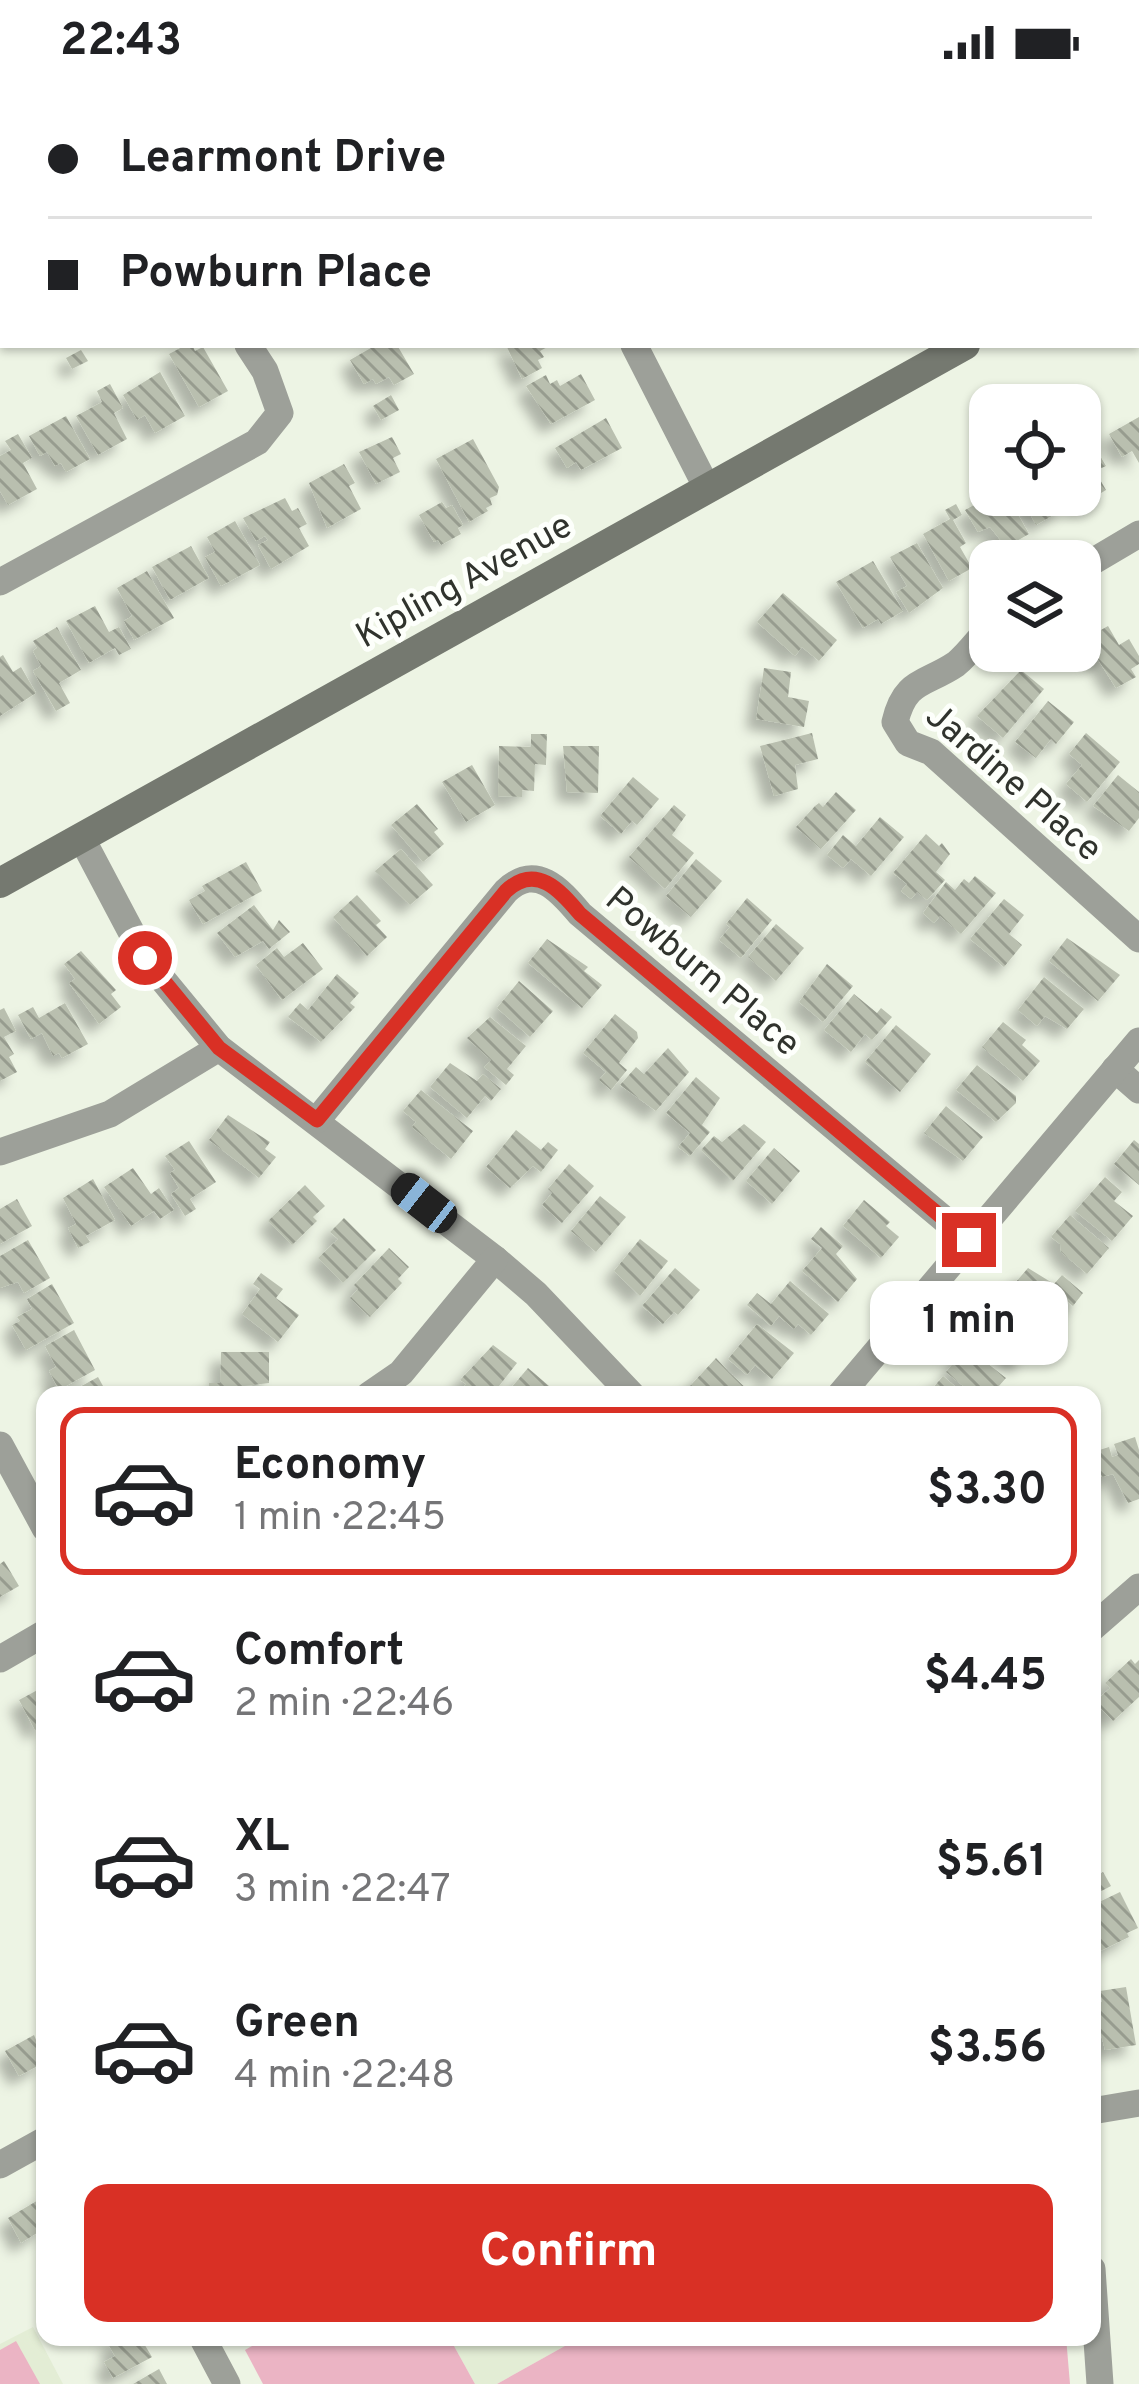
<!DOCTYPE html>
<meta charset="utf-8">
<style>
:root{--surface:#fff;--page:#f6f6f6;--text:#202124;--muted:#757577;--line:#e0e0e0;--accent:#d93025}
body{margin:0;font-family:Overpass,sans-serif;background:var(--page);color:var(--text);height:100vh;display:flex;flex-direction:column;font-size:45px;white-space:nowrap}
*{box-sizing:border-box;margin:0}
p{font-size:39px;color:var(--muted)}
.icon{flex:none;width:66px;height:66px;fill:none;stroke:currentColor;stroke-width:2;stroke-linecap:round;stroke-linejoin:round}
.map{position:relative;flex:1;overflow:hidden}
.side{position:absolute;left:36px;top:1302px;width:1065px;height:960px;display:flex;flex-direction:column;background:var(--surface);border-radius:24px;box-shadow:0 3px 9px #0004}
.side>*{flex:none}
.hud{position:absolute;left:0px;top:0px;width:1140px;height:264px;box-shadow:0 3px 9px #0004;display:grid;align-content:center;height:264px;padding:0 48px;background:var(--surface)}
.controls{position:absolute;left:969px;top:300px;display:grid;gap:24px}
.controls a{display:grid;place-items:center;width:132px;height:132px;border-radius:24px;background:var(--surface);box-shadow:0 3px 9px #0004;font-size:60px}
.end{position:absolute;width:54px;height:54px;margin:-27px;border:15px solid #d93025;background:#fff;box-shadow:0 0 0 6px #fff}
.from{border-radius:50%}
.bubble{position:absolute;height:84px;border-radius:24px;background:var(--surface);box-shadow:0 3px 9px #0004;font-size:39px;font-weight:700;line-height:84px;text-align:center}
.car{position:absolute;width:36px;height:72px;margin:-36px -18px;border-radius:15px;box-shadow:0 0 9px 3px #0007;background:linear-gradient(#222 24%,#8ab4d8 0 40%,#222 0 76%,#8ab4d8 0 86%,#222 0)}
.hud b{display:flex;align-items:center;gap:42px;height:114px;font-size:45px}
.hud b+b{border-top:3px solid var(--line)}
.hud i{width:30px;height:30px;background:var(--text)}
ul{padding:21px 0 0;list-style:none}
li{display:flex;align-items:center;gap:36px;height:168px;margin:0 24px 18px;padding:0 24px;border:6px solid transparent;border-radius:24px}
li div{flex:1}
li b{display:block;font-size:45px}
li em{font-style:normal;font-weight:700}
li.current{border-color:var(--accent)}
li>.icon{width:108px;height:108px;stroke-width:1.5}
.action{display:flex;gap:24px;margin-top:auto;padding:24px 48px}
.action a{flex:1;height:138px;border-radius:24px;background:var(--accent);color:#fff;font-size:48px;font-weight:700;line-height:138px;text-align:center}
.status{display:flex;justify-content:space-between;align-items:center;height:84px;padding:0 60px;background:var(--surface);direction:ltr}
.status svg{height:33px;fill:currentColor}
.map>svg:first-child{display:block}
.built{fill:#e3edd5}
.green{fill:#ebb4c4}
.building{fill:url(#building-back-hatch);filter:url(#shadow)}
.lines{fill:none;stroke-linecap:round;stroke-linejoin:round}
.street{stroke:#9da099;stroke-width:27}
.secondary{stroke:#757970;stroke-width:30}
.route{stroke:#d93025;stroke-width:15}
.labels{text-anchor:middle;stroke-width:10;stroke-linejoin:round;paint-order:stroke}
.street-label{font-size:36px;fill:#30332d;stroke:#fdfffb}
</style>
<div class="status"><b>22:43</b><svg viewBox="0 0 49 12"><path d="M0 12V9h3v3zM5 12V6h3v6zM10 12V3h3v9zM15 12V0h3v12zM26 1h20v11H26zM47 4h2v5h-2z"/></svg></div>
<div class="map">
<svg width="1139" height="2300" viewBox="0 0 1139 2300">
<defs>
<pattern id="building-back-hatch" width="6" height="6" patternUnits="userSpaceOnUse" patternTransform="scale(3)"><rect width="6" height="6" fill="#b9bfaf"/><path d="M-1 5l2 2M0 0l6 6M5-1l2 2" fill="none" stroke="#979c8f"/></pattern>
<filter id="shadow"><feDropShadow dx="-10" dy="10" stdDeviation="6" flood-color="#0004"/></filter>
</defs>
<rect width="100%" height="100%" fill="#edf4e4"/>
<!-- built -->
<g class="built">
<path d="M33 2243 63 2300H0V2260Z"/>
<path d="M449 2253H581L497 2300H475Z"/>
</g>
<!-- green -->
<g class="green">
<path d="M268 2253H449L475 2300H263L245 2266Z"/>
<path d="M581 2253H1066L1070 2300H497Z"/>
<path d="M16 2257 40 2300H0V2266Z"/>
</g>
<!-- building -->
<g class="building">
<path d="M186 261H192L195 267 203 263 228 307 199 323 169 270Z"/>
<path d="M376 261H397L414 290 394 301 389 293 376 300 373 295 364 300 350 276Z"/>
<path d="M506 261H551L540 267 544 273 538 276 542 284 522 295Z"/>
<path d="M81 266 88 277 72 285 66 274Z"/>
<path d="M160 288 185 332 155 349 145 331 137 336 123 311Z"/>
<path d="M581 290 595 316 551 340 526 302 546 291 550 300 557 296 560 302Z"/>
<path d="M110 300 123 324 114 329 127 355 98 371 76 332 102 318 97 307Z"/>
<path d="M391 311 399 326 381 336 373 322Z"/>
<path d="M66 332 90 375 66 388 61 379 55 382 47 368 40 372 29 352Z"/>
<path d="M1139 333V379L1132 367 1122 373 1109 350Z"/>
<path d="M606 334 622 364 581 386 576 378 567 384 555 364Z"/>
<path d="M18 350 32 374 23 379 37 405 8 421 0 407V372L11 366 5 357Z"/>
<path d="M392 353 401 370 393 374 400 388 376 400 359 368Z"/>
<path d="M473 355 499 403 497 411 490 414 492 421 486 424 488 427 469 438 436 375Z"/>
<path d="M1092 358 1106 382 1095 387 1106 406 1083 420 1078 411 1080 365Z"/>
<path d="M344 380 355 399 349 402 361 425 327 444 309 399Z"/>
<path d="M992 411H1007L1029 450 1006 463 990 443 978 448 965 426Z"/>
<path d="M1020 411H1056L1064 425 1036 441Z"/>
<path d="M285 414 292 427 298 424 307 440 299 444 309 462 271 485 258 461 268 456 265 452 256 457 243 434Z"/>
<path d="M442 418 446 424 452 421 463 441 458 444 461 450 441 461 438 456 434 458 419 431Z"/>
<path d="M956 420 962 431 953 436 966 459 960 463 972 484 949 497 923 450 950 435 945 426Z"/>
<path d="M235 437 260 481 221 502 205 473 215 468 207 453Z"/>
<path d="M917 459 943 504 909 529 896 508 907 502 890 473Z"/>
<path d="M191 462 209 494 170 516 152 483Z"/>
<path d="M873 477 903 527 881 540 878 535 863 544 836 498Z"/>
<path d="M147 487 174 534 134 556 124 537 132 532 117 504Z"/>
<path d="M783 509 837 556 819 577 802 563 795 572 757 538Z"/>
<path d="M95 522 109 548 119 543 131 565 119 571 115 564 89 579 66 537Z"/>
<path d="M1108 542 1119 561 1129 555 1139 572V580L1131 585 1136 593 1116 604 1085 555Z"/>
<path d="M57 543 81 586 59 599 70 619 56 627 33 587 41 582 33 567 37 564 33 557Z"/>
<path d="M3 571 13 588 21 583 36 609 0 632V573Z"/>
<path d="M764 584 791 588 788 613 809 617 804 643 756 635Z"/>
<path d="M1021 586 1044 605 1003 654 977 632Z"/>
<path d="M1048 617 1074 638 1056 660 1051 655 1036 674 1015 658Z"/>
<path d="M812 649 818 675 795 681 798 705 774 712 760 662Z"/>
<path d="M1086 649 1120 678 1087 718 1066 700 1082 681 1069 670Z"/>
<path d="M531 650H547L546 681 535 680 534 707 522 706V713L498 712 499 662 531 663Z"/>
<path d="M563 662H599L598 709 567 708Z"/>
<path d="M472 681 495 721 466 738 442 698Z"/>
<path d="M1118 691 1139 708V734L1129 747 1093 722Z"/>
<path d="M633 693 659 715 637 741 632 737 621 750 600 732Z"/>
<path d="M836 708 856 726 821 765 796 743 815 722 819 719 823 723Z"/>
<path d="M417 720 438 745 434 748 444 760 423 778 391 741Z"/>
<path d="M674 721 686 731 672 751 694 769 665 805 629 773Z"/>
<path d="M880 733 904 753 871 792 851 775 843 784 827 771 843 751 856 762Z"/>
<path d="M926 750 939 762 942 759 950 770 936 788 945 796 927 816 917 808 911 815 901 807 907 800 893 789Z"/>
<path d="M401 765 433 801 410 821 375 787Z"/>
<path d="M696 775 722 797 691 833 666 812Z"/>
<path d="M246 778 262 807 203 840 189 816 205 807 202 802Z"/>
<path d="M975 792 996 809 961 850 940 832 934 839 923 829 946 798 955 806 964 795 969 799Z"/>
<path d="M357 811 381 837 376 841 387 853 367 872 333 833Z"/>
<path d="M747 814 772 836 741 874 719 856 730 843 726 840Z"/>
<path d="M1004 815 1024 831 1009 850 1022 861 1004 883 970 855Z"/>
<path d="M254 821 273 846 279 836 290 848 269 865 263 857 235 873 217 849Z"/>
<path d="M776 840 804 864 776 897 748 873Z"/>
<path d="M1067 854 1120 891 1098 917 1049 877Z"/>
<path d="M547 855 588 883 584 887 602 901 582 924 528 879Z"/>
<path d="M303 859 323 885 282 916 256 881 277 864 284 873Z"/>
<path d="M81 867 116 906 111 910 121 923 99 940 69 899 75 895 64 880Z"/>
<path d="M827 880 853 902 823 938 799 918Z"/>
<path d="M337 890 359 909 350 919 355 923 321 958 288 933 300 919 308 926Z"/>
<path d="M1044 893 1084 925 1067 945 1045 932 1037 942 1018 926Z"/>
<path d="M519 897 553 927 530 953 497 924Z"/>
<path d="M854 910 877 929 881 924 892 933 872 956 865 950 851 968 824 946Z"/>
<path d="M65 919 88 960 62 974 59 969 53 972 42 949 31 955 18 931 33 923 39 934Z"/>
<path d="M4 924 16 947 4 953 14 970 9 973 17 988 0 997V926Z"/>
<path d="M615 930 637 948 638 954 619 979 627 986 611 1006 599 996 606 988 583 969Z"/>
<path d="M490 933 526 962 507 985 514 991 506 1001 484 983 491 976 467 954Z"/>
<path d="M1003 938 1026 956 1022 961 1040 977 1023 997 982 963Z"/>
<path d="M896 941 931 970 900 1008 865 978Z"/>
<path d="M668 964 689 988 656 1027 620 1001 636 983 644 990Z"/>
<path d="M450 979 477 997 483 990 501 1005 491 1017 485 1012 467 1034 430 1003Z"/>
<path d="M977 981 1016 1012V1019L996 1038 956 1006Z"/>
<path d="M696 993 720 1014 702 1041 710 1048 690 1072 678 1063 690 1049 666 1029Z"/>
<path d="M421 1006 473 1047 451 1075 412 1043 416 1038 403 1027Z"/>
<path d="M946 1022 983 1053 963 1077 924 1049Z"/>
<path d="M228 1031 270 1058 265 1065 276 1073 259 1094 209 1056Z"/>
<path d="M744 1040 766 1058 733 1097 701 1066 714 1052 722 1058Z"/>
<path d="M516 1046 541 1066 548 1058 558 1066 541 1088 533 1082 510 1104 486 1083Z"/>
<path d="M1134 1056 1139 1060V1101L1114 1080Z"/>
<path d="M189 1057 216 1098 190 1115 196 1125 185 1132 171 1110 179 1104 170 1089 175 1086 165 1072Z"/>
<path d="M774 1064 800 1087 772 1120 746 1097Z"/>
<path d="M569 1080 594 1102 562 1139 542 1121 552 1109 548 1105Z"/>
<path d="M133 1084 151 1110 159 1104 174 1126 160 1135 154 1127 131 1142 104 1103Z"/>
<path d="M1105 1093 1122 1108 1114 1117 1133 1132 1112 1157 1075 1127Z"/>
<path d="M93 1095 115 1136 86 1152 90 1158 78 1164 68 1144 76 1140 63 1114Z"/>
<path d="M305 1101 325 1122 313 1133 317 1137 292 1161 268 1137Z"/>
<path d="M600 1112 626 1133 596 1168 571 1147Z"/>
<path d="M17 1115 32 1142 0 1160V1125Z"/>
<path d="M864 1116 890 1138 886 1142 899 1153 881 1174 843 1142Z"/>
<path d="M1070 1131 1109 1164 1087 1190 1061 1168 1060 1160 1051 1153Z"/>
<path d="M344 1134 376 1166 343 1199 318 1174 338 1155 330 1148Z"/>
<path d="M821 1143 843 1162 836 1170 857 1195 838 1218 802 1187 822 1164 811 1155Z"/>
<path d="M640 1155 668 1177 640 1212 614 1187Z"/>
<path d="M28 1156 50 1194 24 1209 18 1198 0 1204V1172Z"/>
<path d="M389 1164 409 1183 398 1195 402 1199 370 1233 350 1214 358 1205 354 1201Z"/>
<path d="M675 1184 700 1206 678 1231 674 1228 663 1240 642 1222Z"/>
<path d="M1028 1184 1054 1200 1062 1191 1083 1209 1073 1222 1063 1214 1044 1237 1008 1207Z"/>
<path d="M261 1189 283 1205 276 1214 299 1231 278 1258 242 1230 260 1205 253 1200Z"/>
<path d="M790 1197 829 1230 811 1251 798 1240 794 1245 779 1232 771 1242 747 1221 757 1209 771 1220Z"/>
<path d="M52 1200 74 1239 26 1266 12 1241 20 1237 17 1233 32 1225 27 1215Z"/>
<path d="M1004 1211 1040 1241 1023 1262 1029 1268 1019 1281 999 1265 1006 1256 983 1236Z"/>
<path d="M757 1240 794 1269 772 1295 755 1281 747 1291 728 1275Z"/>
<path d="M74 1246 95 1286 59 1306 49 1287 56 1283 45 1262Z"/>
<path d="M975 1253 995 1269 987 1279 1006 1294 991 1311H974L946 1288Z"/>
<path d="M493 1261 517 1279 492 1311H458L466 1300 460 1296Z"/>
<path d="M221 1268H269V1299L236 1303 235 1311H209V1299H220Z"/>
<path d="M716 1274 729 1288 753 1311H701L690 1302Z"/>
<path d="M528 1284 549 1302 541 1311H505Z"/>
<path d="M943 1292 965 1311H927Z"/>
<path d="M98 1293 108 1311H65Z"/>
<path d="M1135 1353 1139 1366V1415L1128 1419 1113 1390 1102 1393 1093 1368 1109 1363 1112 1373 1118 1371 1114 1360Z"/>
<path d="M4 1477 19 1502 0 1513V1480Z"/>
<path d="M1131 1575 1135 1580 1139 1576V1613L1113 1637 1095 1618 1110 1604 1105 1599Z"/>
<path d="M45 1602V1641L35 1646 19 1616Z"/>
<path d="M1103 1788 1111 1802 1092 1812V1794Z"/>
<path d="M1120 1808 1138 1844 1127 1849 1129 1853 1092 1871V1833L1101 1829 1097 1819Z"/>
<path d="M1126 1903 1136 1961 1105 1966 1093 1919 1102 1918 1100 1907Z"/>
<path d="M34 1951 45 1978 19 1992 5 1967Z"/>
<path d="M45 2107V2144L21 2159 8 2134 40 2115 37 2111Z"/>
<path d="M120 2253H140L152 2273 113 2294 104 2278 115 2272 108 2260Z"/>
<path d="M159 2285 167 2300H133Z"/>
</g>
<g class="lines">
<!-- street -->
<g class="street">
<path d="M477 0 479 3"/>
<path d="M889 3 894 0"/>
<path d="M0 146 3 144"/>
<path d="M634 261 707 404"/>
<path d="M1080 485 1139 450"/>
<path d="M0 498 257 358 280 329 265 287 248 261"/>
<path d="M990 543C979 555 968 570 956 580 925 601 905 595 895 638L908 659 931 668 1139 855"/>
<path d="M81 753 145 874 219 964 495 1175 536 1210 632 1311"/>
<path d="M1115 985 1139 1006"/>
<path d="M317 1036 506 807C536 779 559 805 580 830L969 1156"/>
<path d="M0 1068 110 1030 219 964"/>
<path d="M369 1311 401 1289 495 1175"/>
<path d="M840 1311 1139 957"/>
<path d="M0 1361 45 1444"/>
<path d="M1092 1544 1139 1503"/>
<path d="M0 1575 45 1549"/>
<path d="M1092 2027 1139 2019"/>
<path d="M0 2081 45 2056"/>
<path d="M1092 2185 1100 2300"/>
<path d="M202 2253 227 2300"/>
</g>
<!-- secondary -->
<g class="secondary">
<path d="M1137 165 1139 164"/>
<path d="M0 799 965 261"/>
</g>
</g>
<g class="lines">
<!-- route -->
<path class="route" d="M145 874 219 964 317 1036 506 807C536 779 560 806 580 830L969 1156"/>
</g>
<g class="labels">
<!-- street labels -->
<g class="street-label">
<text transform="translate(463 495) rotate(-29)" y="13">Kipling Avenue</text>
<text transform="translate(1015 697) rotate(41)" y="13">Jardine Place</text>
<text transform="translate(704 886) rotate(40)" y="13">Powburn Place</text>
</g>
</g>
</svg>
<div class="controls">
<a><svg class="icon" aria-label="locate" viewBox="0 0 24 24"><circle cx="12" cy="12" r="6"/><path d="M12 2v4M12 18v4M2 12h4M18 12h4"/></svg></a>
<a><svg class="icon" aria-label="layers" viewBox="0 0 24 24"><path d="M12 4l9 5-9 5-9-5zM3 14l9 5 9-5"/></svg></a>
</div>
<i class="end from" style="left:145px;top:874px"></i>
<i class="end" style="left:969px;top:1156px"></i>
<div class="bubble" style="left:870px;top:1197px;width:198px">1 min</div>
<i class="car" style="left:424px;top:1119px;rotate:308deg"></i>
<div class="hud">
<b><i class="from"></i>Learmont Drive</b>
<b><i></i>Powburn Place</b>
</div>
<section class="side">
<ul>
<li class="current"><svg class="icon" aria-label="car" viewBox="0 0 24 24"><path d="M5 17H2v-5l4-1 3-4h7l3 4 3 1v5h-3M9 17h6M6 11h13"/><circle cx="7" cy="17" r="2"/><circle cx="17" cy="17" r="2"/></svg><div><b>Economy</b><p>1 min · 22:45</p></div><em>$3.30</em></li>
<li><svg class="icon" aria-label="car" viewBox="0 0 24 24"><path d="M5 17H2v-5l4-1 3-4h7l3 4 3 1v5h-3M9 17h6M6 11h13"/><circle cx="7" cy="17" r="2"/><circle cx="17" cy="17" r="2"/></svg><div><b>Comfort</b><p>2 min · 22:46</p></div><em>$4.45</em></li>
<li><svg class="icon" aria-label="car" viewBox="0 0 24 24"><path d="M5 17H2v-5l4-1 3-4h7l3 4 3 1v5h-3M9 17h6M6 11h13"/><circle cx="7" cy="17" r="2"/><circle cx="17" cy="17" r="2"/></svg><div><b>XL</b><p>3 min · 22:47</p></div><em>$5.61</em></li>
<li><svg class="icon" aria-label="car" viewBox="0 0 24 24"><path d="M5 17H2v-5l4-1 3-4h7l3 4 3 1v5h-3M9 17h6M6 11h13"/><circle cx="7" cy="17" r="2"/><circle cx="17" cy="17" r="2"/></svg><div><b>Green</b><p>4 min · 22:48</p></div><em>$3.56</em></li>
</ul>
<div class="action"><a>Confirm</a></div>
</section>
</div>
